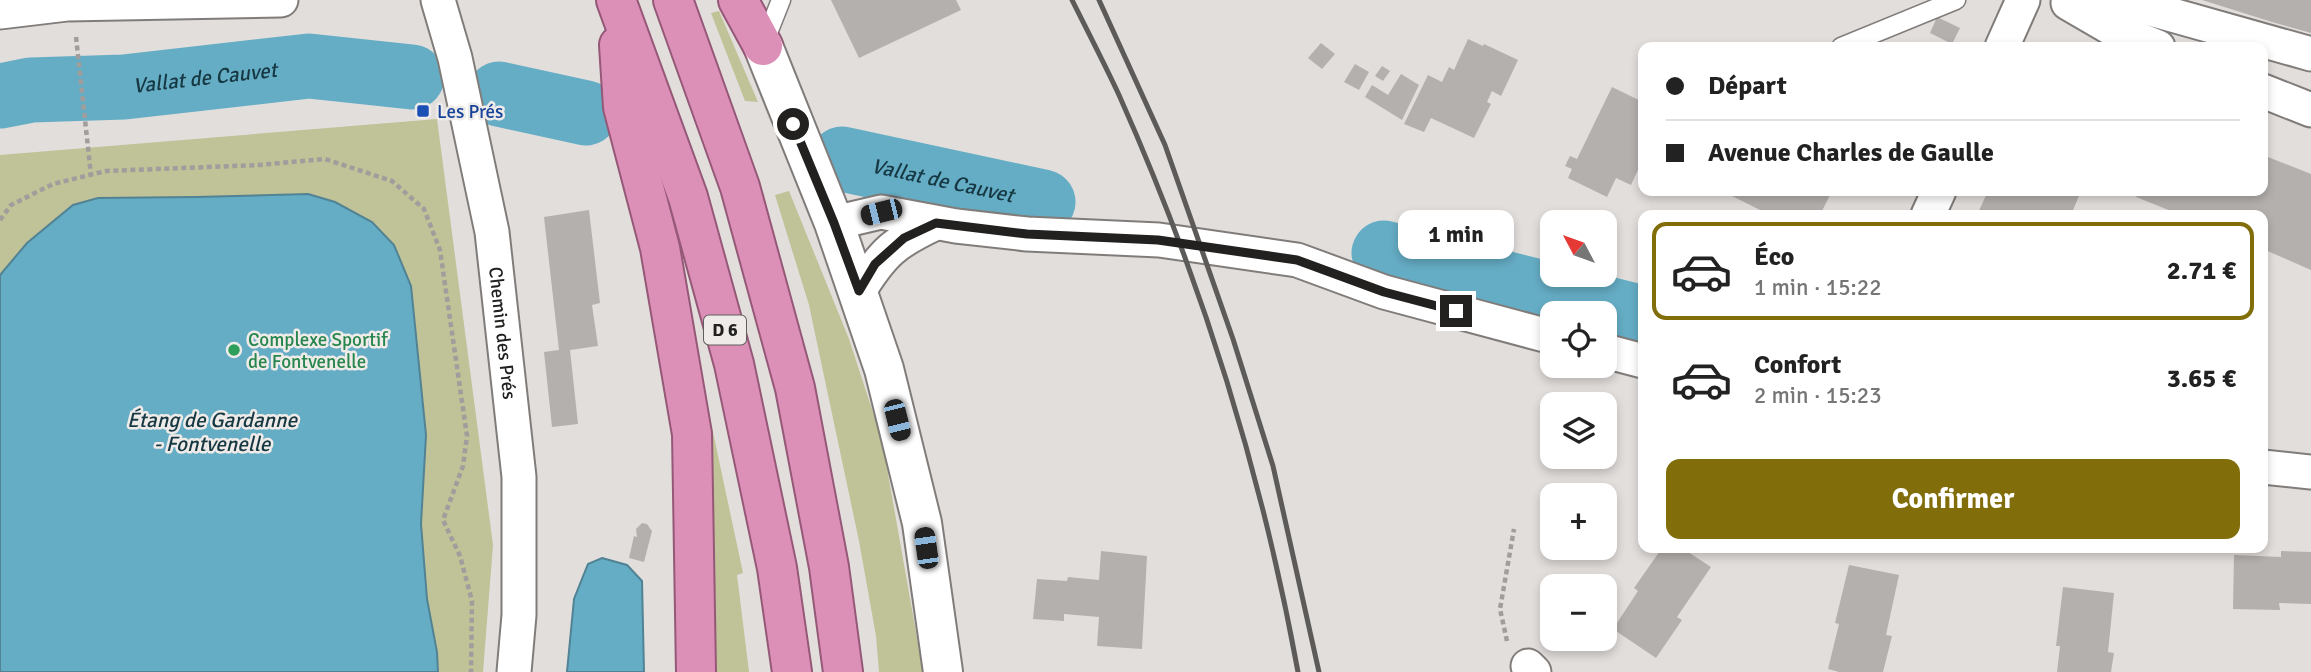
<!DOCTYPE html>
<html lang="fr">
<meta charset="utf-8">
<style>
:root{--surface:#fff;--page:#f6f6f6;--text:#222;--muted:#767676;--line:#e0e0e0;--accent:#816e0a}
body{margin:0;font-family:Signika,sans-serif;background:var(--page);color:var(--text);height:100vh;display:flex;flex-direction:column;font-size:26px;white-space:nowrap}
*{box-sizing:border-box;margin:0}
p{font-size:23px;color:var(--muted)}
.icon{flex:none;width:38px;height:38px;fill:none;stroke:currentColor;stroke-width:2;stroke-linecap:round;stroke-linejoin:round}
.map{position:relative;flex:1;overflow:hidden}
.sheet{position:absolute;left:1638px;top:210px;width:630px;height:343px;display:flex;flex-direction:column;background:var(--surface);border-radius:14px;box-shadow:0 4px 10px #0003}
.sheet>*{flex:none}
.guide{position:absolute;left:1638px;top:42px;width:630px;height:154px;border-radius:14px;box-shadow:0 4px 10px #0003;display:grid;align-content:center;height:154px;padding:0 28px;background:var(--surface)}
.needle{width:46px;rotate:311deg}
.buttons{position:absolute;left:1540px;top:210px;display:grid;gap:14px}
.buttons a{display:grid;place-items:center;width:77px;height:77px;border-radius:14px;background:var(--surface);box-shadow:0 4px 10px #0003;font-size:35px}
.end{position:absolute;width:32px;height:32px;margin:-16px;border:9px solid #222120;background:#fff;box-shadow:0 0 0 4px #fff}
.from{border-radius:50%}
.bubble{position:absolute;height:49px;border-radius:14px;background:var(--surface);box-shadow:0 4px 10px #0003;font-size:23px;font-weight:700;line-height:49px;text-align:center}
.car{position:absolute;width:21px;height:42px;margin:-21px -10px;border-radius:9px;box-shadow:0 0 5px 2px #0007;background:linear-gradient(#222 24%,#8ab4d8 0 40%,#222 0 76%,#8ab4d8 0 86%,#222 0)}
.guide b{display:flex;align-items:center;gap:24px;height:66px;font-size:26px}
.guide b+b{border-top:2px solid var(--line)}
.guide i{width:18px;height:18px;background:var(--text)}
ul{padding:12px 0 0;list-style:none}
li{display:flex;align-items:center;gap:21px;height:98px;margin:0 14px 10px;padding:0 14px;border:4px solid transparent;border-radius:14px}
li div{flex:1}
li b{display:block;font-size:26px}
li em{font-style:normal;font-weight:700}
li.current{border-color:var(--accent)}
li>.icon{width:63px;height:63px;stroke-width:1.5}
.button{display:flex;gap:14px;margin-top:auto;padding:14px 28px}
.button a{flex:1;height:80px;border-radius:14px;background:var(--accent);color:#fff;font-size:28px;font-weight:700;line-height:80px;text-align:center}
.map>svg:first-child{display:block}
.green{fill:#c0c297}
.water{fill:#65adc5;stroke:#518394;stroke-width:2}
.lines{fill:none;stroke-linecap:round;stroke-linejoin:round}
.river{stroke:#65adc5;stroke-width:65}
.building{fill:#b4b0ae}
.service-casing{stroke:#807c7a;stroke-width:21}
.minor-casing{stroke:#807c7a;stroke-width:37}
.tertiary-casing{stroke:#807c7a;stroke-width:42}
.trunk-casing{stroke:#955877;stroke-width:42}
.path{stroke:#a09d9c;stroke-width:4.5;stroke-dasharray:5 3.5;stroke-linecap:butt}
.service{stroke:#fff;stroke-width:18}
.minor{stroke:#fff;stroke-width:33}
.tertiary{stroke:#fff;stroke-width:38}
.trunk{stroke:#dc90b8;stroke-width:38}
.rail{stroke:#5d5b59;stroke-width:5}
.route{stroke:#222120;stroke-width:9}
.transit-dot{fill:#1a4fb4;stroke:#efebe9;stroke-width:2.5}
.leisure-dot{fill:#2e9e5b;stroke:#efebe9;stroke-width:2.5}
.labels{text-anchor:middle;stroke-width:5;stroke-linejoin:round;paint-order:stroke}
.shield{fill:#efebe9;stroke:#605e5c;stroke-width:2}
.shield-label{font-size:18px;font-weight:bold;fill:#222120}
.transit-label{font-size:19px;fill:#164399;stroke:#efebe9;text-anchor:start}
.street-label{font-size:19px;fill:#222120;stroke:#efebe9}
.leisure-label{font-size:19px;fill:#27864d;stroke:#efebe9;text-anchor:start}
.water-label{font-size:21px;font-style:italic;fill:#163843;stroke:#efebe9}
</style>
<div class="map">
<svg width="2311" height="672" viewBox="0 0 2311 672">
<rect width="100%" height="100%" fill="#e2dedc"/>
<!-- green -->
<g class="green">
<path d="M719 11 758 102 745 101 711 13Z"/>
<path d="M437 119 493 545 483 672H0V155Z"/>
<path d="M789 191 849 339 882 440 923 672H879L876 636 859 541 809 305 775 195Z"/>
<path d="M704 390 743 573 737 575 749 672H713V482Z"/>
</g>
<!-- water -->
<g class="water">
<path d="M308 194 335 202 372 222 394 245 411 286 426 435 421 524 427 599 437 652 438 672H0V275L27 243 73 205 98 198 196 197Z"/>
<path d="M602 558 627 565 642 581 644 672H567L574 599 588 564Z"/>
</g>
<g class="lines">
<!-- river -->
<g class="river">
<path d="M499 94 586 113"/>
<path id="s1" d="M0 96 31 90 124 87 309 66 412 77"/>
<path id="s2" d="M842 159 1043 202"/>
<path d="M1384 253 1643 318"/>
</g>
</g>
<!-- building -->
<g class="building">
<path d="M831 0H956L961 10 859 58Z"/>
<path d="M2202 0H2311V33L2272 22Z"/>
<path d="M1937 17 1960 28 1952 44 1930 33Z"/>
<path d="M1468 39 1483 46 1484 44 1518 60 1501 96 1492 91 1487 102 1491 104 1474 138 1431 118 1424 132 1404 124 1428 75 1442 82 1449 67 1454 70Z"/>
<path d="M1321 43 1335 54 1322 69 1308 58Z"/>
<path d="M1355 64 1369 72 1359 90 1344 82Z"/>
<path d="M1382 66 1390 71 1383 81 1375 76Z"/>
<path d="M1401 74 1419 85 1402 120 1365 97 1372 85 1388 95Z"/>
<path d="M1612 87 1643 102V134L1641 140 1643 141V159L1631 185 1616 178 1607 197 1568 178 1572 169 1565 166 1570 156 1577 159Z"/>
<path d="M2263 155 2311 174V270L2263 249V215H2181L2136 197 2139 191H2263Z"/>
<path d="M1727 191H1832L1820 215H1758L1760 210 1726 193Z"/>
<path d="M1988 191H2081L2071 215H1977Z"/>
<path d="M589 210 600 303 592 305 598 346 570 350 578 424 552 427 544 352 559 350 544 217Z"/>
<path d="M642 523 647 524 652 531 644 562 629 558 634 536 637 537 636 529Z"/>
<path d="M1662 548H1682L1711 567 1677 617 1682 620 1656 658 1613 629 1638 591 1634 588Z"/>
<path d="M1101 551 1147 556 1142 649 1097 646 1099 617 1064 614V621L1033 619 1037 579 1067 581 1068 577 1099 580Z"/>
<path d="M2281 551 2311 552V604L2279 603 2280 610 2233 609 2234 555 2281 557Z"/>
<path d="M1849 565 1899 575 1886 635 1892 636 1883 672H1839L1828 669 1839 624 1835 623Z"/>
<path d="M2063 587 2114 593 2108 652 2114 653 2111 672H2057L2060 646H2056Z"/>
</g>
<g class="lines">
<!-- service casing -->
<g class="service-casing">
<g id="service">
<path d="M764 43 781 0"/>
<path d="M1841 47 1956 0"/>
</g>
</g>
<!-- minor casing -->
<g class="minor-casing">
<g id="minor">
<path id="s3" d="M438 0 455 58 492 232 519 477V615L514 672"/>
<path d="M2083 0 2151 9 2311 54"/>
<path d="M2068 3 2111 28 2158 47"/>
<path d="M0 12 67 4 281 0"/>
<path d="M2002 47 2023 0"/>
<path d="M2263 91 2311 110"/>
<path d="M1928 215 1939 191"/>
<path d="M834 223 881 212 956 226 1027 234 1159 240 1297 260 1384 292 1552 337"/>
<path d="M859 291C883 252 895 242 936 223"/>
<path d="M1605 351 1643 361"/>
<path d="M2263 467 2311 472"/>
<path d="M1528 666 1534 672"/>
</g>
</g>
<!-- tertiary casing -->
<g class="tertiary-casing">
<path id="tertiary" d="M763 46 834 223 884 369 922 523 943 672"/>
</g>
<!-- trunk casing -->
<g class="trunk-casing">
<g id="trunk">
<path d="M616 0 688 197 734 364 777 568 792 672"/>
<path d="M673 0 740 187 795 388 829 567 843 672"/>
<path d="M738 0 763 46"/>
<path d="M619 45 623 107 660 248 692 434 696 672"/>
</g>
</g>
<!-- path -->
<g class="path">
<path d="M76 37 91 175"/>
<path d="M0 220 11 205 53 184 106 171 259 165 325 159 392 181 424 209 440 250 467 436 463 466 443 520 460 556 472 601 471 672"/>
<path d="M1507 641 1500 609 1514 529"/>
</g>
<!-- service -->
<use href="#service" class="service"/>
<!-- minor -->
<use href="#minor" class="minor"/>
<!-- tertiary -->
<use href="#tertiary" class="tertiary"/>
<!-- trunk -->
<use href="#trunk" class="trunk"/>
<!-- rail -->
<g class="rail">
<path d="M1072 0C1088 32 1104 63 1119 95 1201 279 1262 474 1298 672"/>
<path d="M1099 0 1165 145 1233 339 1273 466 1319 672"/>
</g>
</g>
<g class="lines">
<!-- route -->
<path class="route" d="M793 124 834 223 859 291 875 264 904 238 936 223 1027 234 1158 240 1297 260 1384 292 1456 311"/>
</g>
<!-- markers -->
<rect class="transit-dot" x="416" y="104" width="14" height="14" rx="3.5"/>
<circle class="leisure-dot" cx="234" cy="350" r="7"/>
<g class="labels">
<!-- shield labels -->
<rect class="shield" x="704" y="315.5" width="42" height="29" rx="5"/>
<g class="shield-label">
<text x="725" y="336">D 6</text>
</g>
<!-- transit labels -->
<g class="transit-label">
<text x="437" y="118">Les Prés</text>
</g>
<!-- street labels -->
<g class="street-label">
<text dy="7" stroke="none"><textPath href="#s3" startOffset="340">Chemin des Prés</textPath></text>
</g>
<!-- leisure labels -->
<g class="leisure-label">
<text x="248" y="346">Complexe Sportif<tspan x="248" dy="22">de Fontvenelle</tspan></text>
</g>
<!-- water labels -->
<g class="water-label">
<text dy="7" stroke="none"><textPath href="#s1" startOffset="206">Vallat de Cauvet</textPath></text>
<text dy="7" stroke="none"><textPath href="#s2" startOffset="103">Vallat de Cauvet</textPath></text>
<text x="212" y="427">Étang de Gardanne<tspan x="212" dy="24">- Fontvenelle</tspan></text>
</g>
</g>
</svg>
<div class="buttons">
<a><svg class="needle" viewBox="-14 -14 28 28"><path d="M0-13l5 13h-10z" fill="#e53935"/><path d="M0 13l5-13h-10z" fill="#767676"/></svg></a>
<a><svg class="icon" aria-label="locate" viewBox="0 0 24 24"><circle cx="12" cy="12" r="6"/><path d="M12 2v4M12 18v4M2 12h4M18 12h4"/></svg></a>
<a><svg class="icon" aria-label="layers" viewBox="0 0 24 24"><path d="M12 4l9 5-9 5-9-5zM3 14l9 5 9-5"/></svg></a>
<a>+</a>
<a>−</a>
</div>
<i class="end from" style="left:793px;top:124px"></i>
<i class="end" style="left:1456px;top:311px"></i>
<div class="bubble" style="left:1398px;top:210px;width:116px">1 min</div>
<i class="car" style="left:881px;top:212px;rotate:256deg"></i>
<i class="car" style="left:897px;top:420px;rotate:166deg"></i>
<i class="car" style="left:926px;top:548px;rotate:352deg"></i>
<div class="guide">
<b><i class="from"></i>Départ</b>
<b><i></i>Avenue Charles de Gaulle</b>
</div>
<section class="sheet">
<ul>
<li class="current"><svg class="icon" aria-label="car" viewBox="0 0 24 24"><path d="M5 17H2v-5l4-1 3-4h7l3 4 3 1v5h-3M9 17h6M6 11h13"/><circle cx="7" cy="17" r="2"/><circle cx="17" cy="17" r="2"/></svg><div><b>Éco</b><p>1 min · 15:22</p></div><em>2.71 €</em></li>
<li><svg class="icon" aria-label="car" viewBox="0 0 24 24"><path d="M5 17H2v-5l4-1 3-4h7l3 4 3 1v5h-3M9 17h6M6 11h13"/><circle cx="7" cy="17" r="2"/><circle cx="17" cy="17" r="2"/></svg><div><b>Confort</b><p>2 min · 15:23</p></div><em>3.65 €</em></li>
</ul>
<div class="button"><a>Confirmer</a></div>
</section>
</div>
